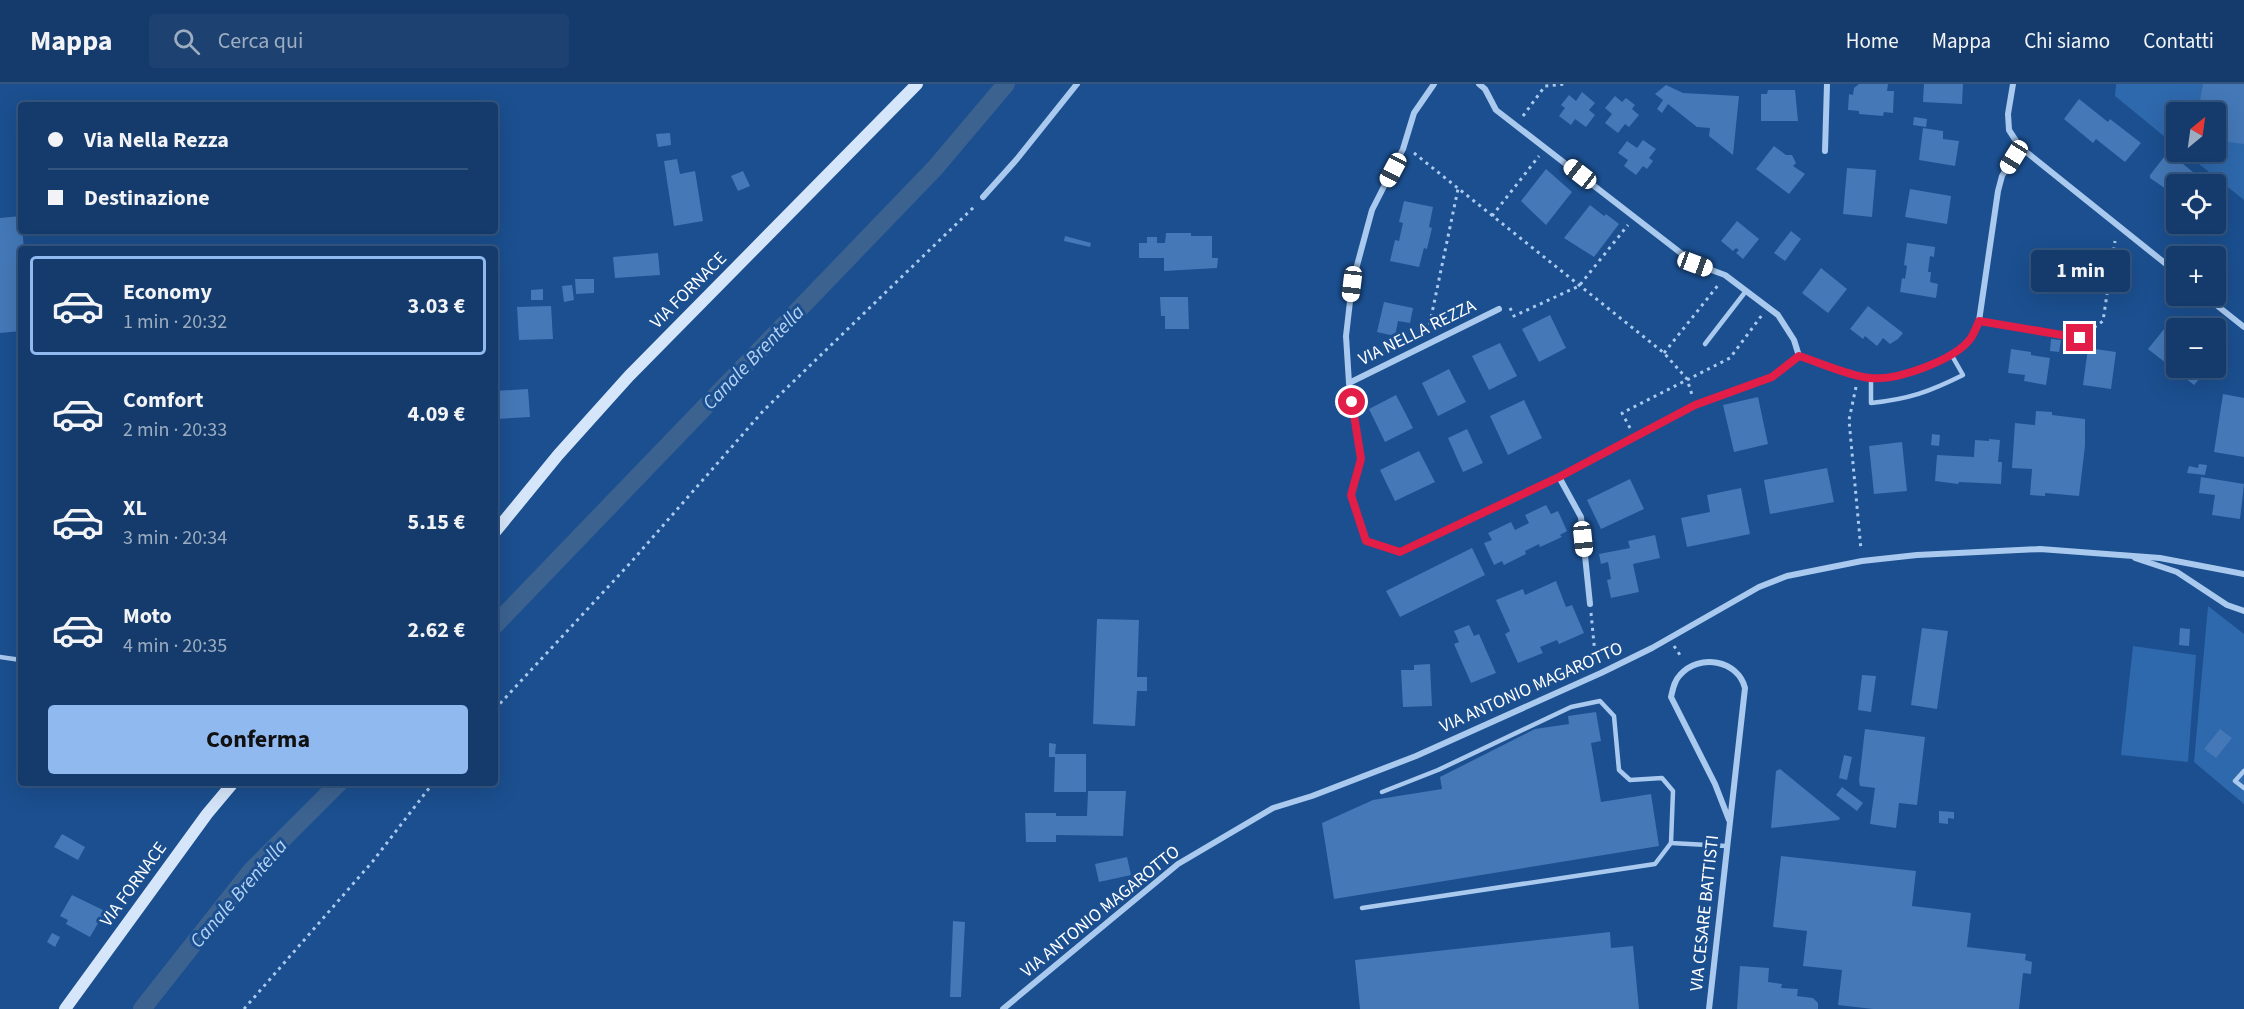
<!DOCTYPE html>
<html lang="it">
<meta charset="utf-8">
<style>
:root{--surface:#143b6b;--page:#1d4271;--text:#f1f3f6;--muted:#9dadc1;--line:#33557e;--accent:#90b9f0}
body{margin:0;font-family:"Source Sans 3",sans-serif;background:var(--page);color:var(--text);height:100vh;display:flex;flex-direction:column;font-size:22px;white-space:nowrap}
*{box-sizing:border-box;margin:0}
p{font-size:20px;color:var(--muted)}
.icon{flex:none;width:33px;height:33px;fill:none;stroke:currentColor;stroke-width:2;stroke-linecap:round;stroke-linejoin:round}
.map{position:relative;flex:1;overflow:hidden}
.panel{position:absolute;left:18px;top:162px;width:480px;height:540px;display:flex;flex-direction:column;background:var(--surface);border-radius:6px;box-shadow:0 6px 24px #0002,0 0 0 2px var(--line)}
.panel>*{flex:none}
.banner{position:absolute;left:18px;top:18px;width:480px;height:132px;border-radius:6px;box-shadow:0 6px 24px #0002,0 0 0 2px var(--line);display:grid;align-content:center;height:132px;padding:0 30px;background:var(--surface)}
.needle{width:39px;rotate:29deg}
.tools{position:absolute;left:2166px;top:18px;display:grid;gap:12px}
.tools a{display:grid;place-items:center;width:60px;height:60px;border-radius:6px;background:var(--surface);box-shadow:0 6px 24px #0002,0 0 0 2px var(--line);font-size:30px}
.end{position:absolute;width:27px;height:27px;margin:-14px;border:8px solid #e11d48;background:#fff;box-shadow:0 0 0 3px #fff}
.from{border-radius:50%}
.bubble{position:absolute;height:42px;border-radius:6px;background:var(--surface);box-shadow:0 6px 24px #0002,0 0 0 2px var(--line);font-size:20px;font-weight:700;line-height:42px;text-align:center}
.car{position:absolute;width:18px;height:36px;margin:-18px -9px;border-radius:8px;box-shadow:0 0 4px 2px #0007;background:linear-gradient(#fff 24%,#345 0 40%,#fff 0 76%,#345 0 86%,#fff 0)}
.banner b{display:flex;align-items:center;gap:21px;height:57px;font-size:22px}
.banner b+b{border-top:2px solid var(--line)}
.banner i{width:15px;height:15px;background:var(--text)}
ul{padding:10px 0 0;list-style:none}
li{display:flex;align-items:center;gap:18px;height:99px;margin:0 12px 9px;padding:0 18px;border:3px solid transparent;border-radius:6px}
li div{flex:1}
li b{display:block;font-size:22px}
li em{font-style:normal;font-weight:700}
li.current{border-color:var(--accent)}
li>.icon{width:54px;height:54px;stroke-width:1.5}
.cta{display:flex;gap:12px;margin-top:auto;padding:12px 30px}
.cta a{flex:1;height:69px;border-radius:6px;background:var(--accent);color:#111;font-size:24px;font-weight:700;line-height:69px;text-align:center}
header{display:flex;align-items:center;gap:36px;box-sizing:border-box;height:84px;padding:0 30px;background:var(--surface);border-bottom:2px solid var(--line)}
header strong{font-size:28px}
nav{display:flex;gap:33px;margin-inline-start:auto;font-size:21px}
.search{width:420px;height:54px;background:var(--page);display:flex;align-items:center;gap:15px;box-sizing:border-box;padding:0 21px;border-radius:6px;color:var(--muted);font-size:22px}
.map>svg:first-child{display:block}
.green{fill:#2e69ad}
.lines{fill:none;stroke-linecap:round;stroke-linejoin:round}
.canal{stroke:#3c6290;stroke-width:18}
.building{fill:#4478b7}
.path{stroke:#a9c9ee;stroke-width:3;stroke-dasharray:3 4.5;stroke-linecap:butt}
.lane{stroke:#a9c9ee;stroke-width:4.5}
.street{stroke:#a9c9ee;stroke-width:6}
.secondary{stroke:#d6e6fa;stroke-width:12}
.route{stroke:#e11d48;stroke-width:8}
.labels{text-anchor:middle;stroke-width:6;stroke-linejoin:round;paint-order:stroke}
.street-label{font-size:18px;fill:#fff;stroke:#1b4f8f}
.water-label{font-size:20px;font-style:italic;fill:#b5d3f5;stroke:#1b4f8f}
</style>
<header>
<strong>Mappa</strong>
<div class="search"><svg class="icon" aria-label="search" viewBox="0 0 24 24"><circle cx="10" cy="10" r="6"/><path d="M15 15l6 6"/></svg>Cerca qui</div>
<nav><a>Home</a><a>Mappa</a><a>Chi siamo</a><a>Contatti</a></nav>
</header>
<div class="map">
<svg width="2244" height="925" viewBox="0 0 2244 925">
<rect width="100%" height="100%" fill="#1b4f8f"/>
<!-- green -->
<g class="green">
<path d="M2116 0H2244V116L2184 68H2216V28H2176V62L2115 12Z"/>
<path d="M2208 522 2244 550V720L2194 678Z"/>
<path d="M2133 562 2196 571 2188 678 2121 671Z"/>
</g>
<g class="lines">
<!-- canal -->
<g class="canal">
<path d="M495 541 935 84 1006 0"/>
<path d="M142 925 251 787 339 699"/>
</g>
</g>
<!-- building -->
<g class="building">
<path d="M1859 0H1888L1887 7H1894L1893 29 1884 28 1883 32 1859 30V27L1848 26 1849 10 1853 11 1854 4Z"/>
<path d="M1924 0H1963L1962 20 1923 18Z"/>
<path d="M2203 0H2244V60L2216 56V28H2198Z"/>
<path d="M1666 1 1683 9 1739 12 1733 71 1709 52 1710 44 1697 43 1668 20 1662 29 1657 25 1663 16 1655 10Z"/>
<path d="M1768 6H1795L1798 37H1761V10H1767Z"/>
<path d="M1582 8 1595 19 1589 26 1595 31 1586 43 1575 35 1571 41 1559 32 1565 24 1561 21 1569 11 1576 17Z"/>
<path d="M1615 12 1622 18 1626 14 1635 21 1632 25 1639 31 1629 43 1625 40 1618 49 1605 39 1612 30 1605 24Z"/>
<path d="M2079 15 2108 38 2110 35 2141 59 2125 78 2096 55 2093 59 2064 35Z"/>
<path d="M1914 33 1927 35 1926 43 1913 41Z"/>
<path d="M1923 44 1943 47V55L1959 57 1955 82 1919 76Z"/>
<path d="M670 49 671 61 658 63 656 50Z"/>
<path d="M1643 56 1656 65 1649 74 1653 77 1647 85 1643 82 1636 91 1624 82 1628 76 1618 69 1627 57 1637 64Z"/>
<path d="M1774 62 1786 71H1792L1796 79 1793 82 1805 90 1789 110 1756 85Z"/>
<path d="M2168 68 2198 92 2192 100H2176V115L2168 108 2169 107 2150 94V91Z"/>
<path d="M677 75 680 90 695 87 703 137 674 142 664 77Z"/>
<path d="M1847 84 1876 86 1872 133 1843 130Z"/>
<path d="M1546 85 1572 108 1546 141 1521 117Z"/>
<path d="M743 87 750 102 738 107 731 92Z"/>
<path d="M1910 105 1951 112 1947 140 1905 133Z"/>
<path d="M1404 117 1433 123 1429 143 1432 144 1427 165 1424 164 1419 183 1390 177 1395 156 1399 157 1403 139 1399 138Z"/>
<path d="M1590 121 1604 132 1606 130 1619 140 1594 173 1564 154Z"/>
<path d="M21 132 24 165H21V247L0 249V134Z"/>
<path d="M1737 137 1759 155 1743 175 1736 169 1739 166 1736 164 1733 167 1721 157Z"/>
<path d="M1791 147 1801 155 1785 177 1774 169Z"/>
<path d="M1166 149H1191V152H1212V174H1218L1217 184 1164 187V174H1139V159H1147V153H1157V159H1165Z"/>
<path d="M1065 152 1091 159 1090 163 1064 157Z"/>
<path d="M1907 159 1935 163 1934 173 1930 172 1928 188H1931L1930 198 1938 200 1936 214 1900 208 1902 194 1905 195 1907 182 1904 181Z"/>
<path d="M658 169 660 191 615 194 613 173Z"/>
<path d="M1821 184 1847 205 1828 229 1802 209Z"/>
<path d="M575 195H594V209L576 210Z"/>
<path d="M572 201 574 216 564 218 562 202Z"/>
<path d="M543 205V216H531V206Z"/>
<path d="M1160 213H1188L1189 245H1165V232H1161Z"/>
<path d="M1384 218 1413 224 1410 239 1398 237 1395 252 1377 248Z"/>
<path d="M551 222 553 255 519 256 517 223Z"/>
<path d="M1868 222 1903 249 1898 255 1890 260 1883 254 1877 262 1865 252 1863 255 1850 245Z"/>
<path d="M1550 231 1566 264 1539 278 1522 245Z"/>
<path d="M2169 239 2176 245V284H2209L2194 301 2148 265Z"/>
<path d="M2051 255 2061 256 2059 268 2050 267Z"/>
<path d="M1500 259 1517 292 1489 306 1472 272Z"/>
<path d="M2088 264 2116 268 2111 305 2083 301Z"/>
<path d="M2011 265 2031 268V271L2050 274 2046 301 2024 297 2025 291 2008 289Z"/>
<path d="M1449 285 1466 318 1438 332 1422 299Z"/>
<path d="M528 305 530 333 495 335V307Z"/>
<path d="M2223 310 2244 314V373L2214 368Z"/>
<path d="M1396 311 1413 344 1385 358 1369 325Z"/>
<path d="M1758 313 1768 360 1734 368 1723 321Z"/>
<path d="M1524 316 1542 354 1508 371 1490 332Z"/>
<path d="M2036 327 2052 328V331L2085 335V362L2079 412 2045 409V412L2030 411 2032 385 2012 384 2015 339 2035 341Z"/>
<path d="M1467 345 1483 379 1463 388 1448 354Z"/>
<path d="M1932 350 1940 351 1939 362 1931 361Z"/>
<path d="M1989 355 2000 356 1998 378H2002L2001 400 1959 398 1958 400 1935 397 1937 371 1974 373 1975 356 1989 357Z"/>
<path d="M1902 358 1907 407 1874 410 1869 362Z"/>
<path d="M1419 367 1435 398 1395 417 1380 386Z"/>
<path d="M2199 380 2207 381 2205 391 2187 389 2189 382 2198 384Z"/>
<path d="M1827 384 1834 418 1770 430 1764 396Z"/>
<path d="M2201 393 2244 400 2240 435 2212 431 2215 411 2199 409Z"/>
<path d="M1630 395 1644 425 1601 445 1587 416Z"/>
<path d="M1741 404 1750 450 1687 463 1681 434 1710 428 1707 411Z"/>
<path d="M1546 421 1551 430 1558 427 1567 447 1560 451 1562 453 1540 463 1539 460 1525 467 1526 470 1504 481 1502 477 1494 481 1484 459 1492 456 1488 449 1511 438 1515 446 1529 439 1525 431Z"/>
<path d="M1655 451 1660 474 1633 480 1639 508 1611 514 1607 496 1611 495 1608 478 1601 480 1599 470 1630 464 1628 457Z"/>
<path d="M1472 464 1485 491 1400 533 1386 507Z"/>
<path d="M1556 497 1566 523 1572 521 1584 549 1559 560 1557 556 1540 563 1543 569 1518 579 1505 550 1510 547 1496 516 1523 505 1525 511Z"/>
<path d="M1097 535 1139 536 1137 593H1147V607H1137L1135 642 1093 640Z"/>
<path d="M1469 541 1474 552 1479 550 1496 589 1471 599 1454 560 1459 558 1454 547Z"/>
<path d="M1922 544 1948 547 1937 625 1911 621Z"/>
<path d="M2180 544 2190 545 2189 562 2179 561Z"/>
<path d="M1430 580 1432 622 1403 623 1401 586H1414V581Z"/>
<path d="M1862 591 1876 592 1871 628 1858 626Z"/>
<path d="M1596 628 1601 657 1591 659 1601 718 1651 710 1659 762 1334 815 1322 739 1373 716 1442 705 1440 693 1535 645 1569 640 1568 632Z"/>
<path d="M1865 645 1925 653 1917 721 1899 719 1896 744 1870 740 1875 704 1860 702 1859 697Z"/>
<path d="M2220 645 2232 654 2216 674 2204 665Z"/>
<path d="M1049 659 1056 660 1055 670H1086V708H1054L1055 673H1049Z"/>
<path d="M1844 671 1852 673 1847 696 1839 694Z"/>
<path d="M1780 685 1840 734 1839 736 1771 744 1776 687Z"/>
<path d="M1842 703 1863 719 1857 727 1836 711Z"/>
<path d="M1088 707H1126L1123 752 1056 751V758H1026L1025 729H1056V732H1087Z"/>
<path d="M1939 727 1954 728V735L1948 734V740L1939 739Z"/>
<path d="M62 750 85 763 78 776 54 763Z"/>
<path d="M1781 772 1916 787 1912 822 1971 829 1967 863 2026 870 2025 876 2032 878 2031 890 2023 889 2019 925H1873L1838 921 1842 886 1803 882 1807 847 1773 843Z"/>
<path d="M1127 773 1131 791 1099 798 1095 780Z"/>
<path d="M72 811 105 827 90 853 66 840 68 836 60 832Z"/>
<path d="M953 837 965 838 961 913H950Z"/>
<path d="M1610 848 1611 864 1633 862 1639 925H1360L1355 876Z"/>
<path d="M52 849 60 853 55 863 47 858Z"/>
<path d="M1740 882 1769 884 1768 898 1782 900 1781 904 1798 905 1797 912 1813 914 1818 919V925H1737Z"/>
</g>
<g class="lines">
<!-- path -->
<g class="path">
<path d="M1523 32 1545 2 1566 0"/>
<path d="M1414 69 1664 269 1687 295 1692 311"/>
<path d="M1492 132 1539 72"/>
<path d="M1510 224 1514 232 1579 202 1628 141"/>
<path d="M1428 248 1458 105"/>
<path d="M2088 248 2103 237 2115 157"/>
<path d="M1664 269 1719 200"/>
<path d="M1856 303 1849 336 1861 466"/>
<path d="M1630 344 1622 329 1730 274 1762 231"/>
<path d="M1591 529 1595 570 1598 579"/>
<path d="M1674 562 1682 574"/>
<path d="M495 625 632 477 764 326 976 121"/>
<path d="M244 925 373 777 433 699"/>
</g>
<!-- lane -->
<g class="lane">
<path d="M1979 237 2080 254"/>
<path d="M1705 260 1746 207"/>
<path d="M1871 294V319C1909 315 1929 308 1963 291L1951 270"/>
<path d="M0 573 21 576"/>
<path d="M2244 687 2235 697 2244 704"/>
<path d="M1382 708 1438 686 1571 623 1600 617 1614 632 1619 686 1630 696 1662 694 1673 707 1671 759 1726 762"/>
<path d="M1362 824 1655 780 1671 759"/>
</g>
<!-- street -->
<g class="street">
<path d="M1434 0 1414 29 1403 65 1372 126 1352 200 1346 252 1349 299 1361 375 1351 411 1366 457 1400 468 1559 393 1695 321 1772 293 1799 272"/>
<path d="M1479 0 1485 5 1496 26 1695 180 1725 191 1778 231 1794 256 1799 272"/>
<path d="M2013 0 2008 30 2009 46 2020 63 2176 188"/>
<path d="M1825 67 1827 0"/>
<path d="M983 113 1017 75 1077 0"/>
<path d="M2205 212 2244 243"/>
<path d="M1799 272C1821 279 1849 292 1870 294 1897 297 1954 276 1971 254 1974 249 1977 242 1979 237L1998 107 2002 92 2020 63"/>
<path d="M1349 299 1499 225"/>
<path d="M1559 393 1581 433 1590 520"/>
<path d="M2135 474 2177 488 2227 521 2244 527"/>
<path d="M1003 925 1178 780 1273 724 1312 712 1416 672 1601 589 1652 564 1759 503 1787 492 1862 477 1917 471 2040 465 2160 474 2244 490"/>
<path d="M1709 925 1745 604C1738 576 1699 569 1680 591 1674 597 1673 605 1671 613L1715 700 1729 736"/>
</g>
<!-- secondary -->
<g class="secondary">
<path d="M495 448 558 371 629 292 917 0"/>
<path d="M65 925 207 730 233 699"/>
</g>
</g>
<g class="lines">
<!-- route -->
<path class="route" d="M1352 318 1361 375 1351 411 1366 457 1400 468 1559 393 1695 321 1772 293 1799 272C1821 279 1849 292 1870 294 1897 297 1955 276 1971 254 1974 249 1977 242 1979 237L2080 254"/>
</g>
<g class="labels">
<!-- street labels -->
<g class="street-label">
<text transform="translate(688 206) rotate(-45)" y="6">VIA FORNACE</text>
<text transform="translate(1417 248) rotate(-26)" y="6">VIA NELLA REZZA</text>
<text transform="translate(1531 603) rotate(-24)" y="6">VIA ANTONIO MAGAROTTO</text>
<text transform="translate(133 800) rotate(-54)" y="6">VIA FORNACE</text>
<text transform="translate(1100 827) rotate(-39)" y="6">VIA ANTONIO MAGAROTTO</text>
<text transform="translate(1704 829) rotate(-84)" y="6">VIA CESARE BATTISTI</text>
</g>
<!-- water labels -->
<g class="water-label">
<text transform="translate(753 273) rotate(-46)" y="7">Canale Brentella</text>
<text transform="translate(238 809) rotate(-49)" y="7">Canale Brentella</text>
</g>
</g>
</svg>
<div class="tools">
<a><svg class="needle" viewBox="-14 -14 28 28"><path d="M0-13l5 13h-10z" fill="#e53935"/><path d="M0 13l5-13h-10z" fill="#9dadc1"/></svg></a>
<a><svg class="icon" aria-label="locate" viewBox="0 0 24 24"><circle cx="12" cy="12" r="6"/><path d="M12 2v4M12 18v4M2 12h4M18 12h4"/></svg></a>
<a>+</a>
<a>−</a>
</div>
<i class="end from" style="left:1352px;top:318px"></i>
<i class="end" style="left:2080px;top:254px"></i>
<div class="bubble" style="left:2031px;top:166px;width:99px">1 min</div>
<i class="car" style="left:2014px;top:73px;rotate:212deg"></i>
<i class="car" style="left:1393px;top:86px;rotate:208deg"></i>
<i class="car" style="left:1580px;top:90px;rotate:308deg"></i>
<i class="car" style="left:1695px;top:180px;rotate:110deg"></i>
<i class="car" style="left:1352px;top:200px;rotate:187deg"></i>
<i class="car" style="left:1583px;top:455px;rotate:174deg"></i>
<div class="banner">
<b><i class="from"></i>Via Nella Rezza</b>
<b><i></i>Destinazione</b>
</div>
<section class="panel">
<ul>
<li class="current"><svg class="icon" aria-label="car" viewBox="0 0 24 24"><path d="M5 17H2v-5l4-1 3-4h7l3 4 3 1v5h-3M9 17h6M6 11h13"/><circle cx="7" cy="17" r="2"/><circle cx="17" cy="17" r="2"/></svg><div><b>Economy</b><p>1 min · 20:32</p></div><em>3.03 €</em></li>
<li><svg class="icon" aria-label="car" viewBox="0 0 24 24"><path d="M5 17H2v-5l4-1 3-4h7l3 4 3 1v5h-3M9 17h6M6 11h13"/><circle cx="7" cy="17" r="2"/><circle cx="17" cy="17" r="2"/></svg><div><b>Comfort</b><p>2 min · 20:33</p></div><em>4.09 €</em></li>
<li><svg class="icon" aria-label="car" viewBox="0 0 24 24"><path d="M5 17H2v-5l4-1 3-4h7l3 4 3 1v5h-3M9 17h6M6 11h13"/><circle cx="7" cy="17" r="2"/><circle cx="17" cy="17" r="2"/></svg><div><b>XL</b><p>3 min · 20:34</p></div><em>5.15 €</em></li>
<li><svg class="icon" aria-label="car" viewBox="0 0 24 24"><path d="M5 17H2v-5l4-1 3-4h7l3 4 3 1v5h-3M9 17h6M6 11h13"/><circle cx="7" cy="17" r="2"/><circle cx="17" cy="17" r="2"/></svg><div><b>Moto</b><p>4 min · 20:35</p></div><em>2.62 €</em></li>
</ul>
<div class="cta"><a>Conferma</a></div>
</section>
</div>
